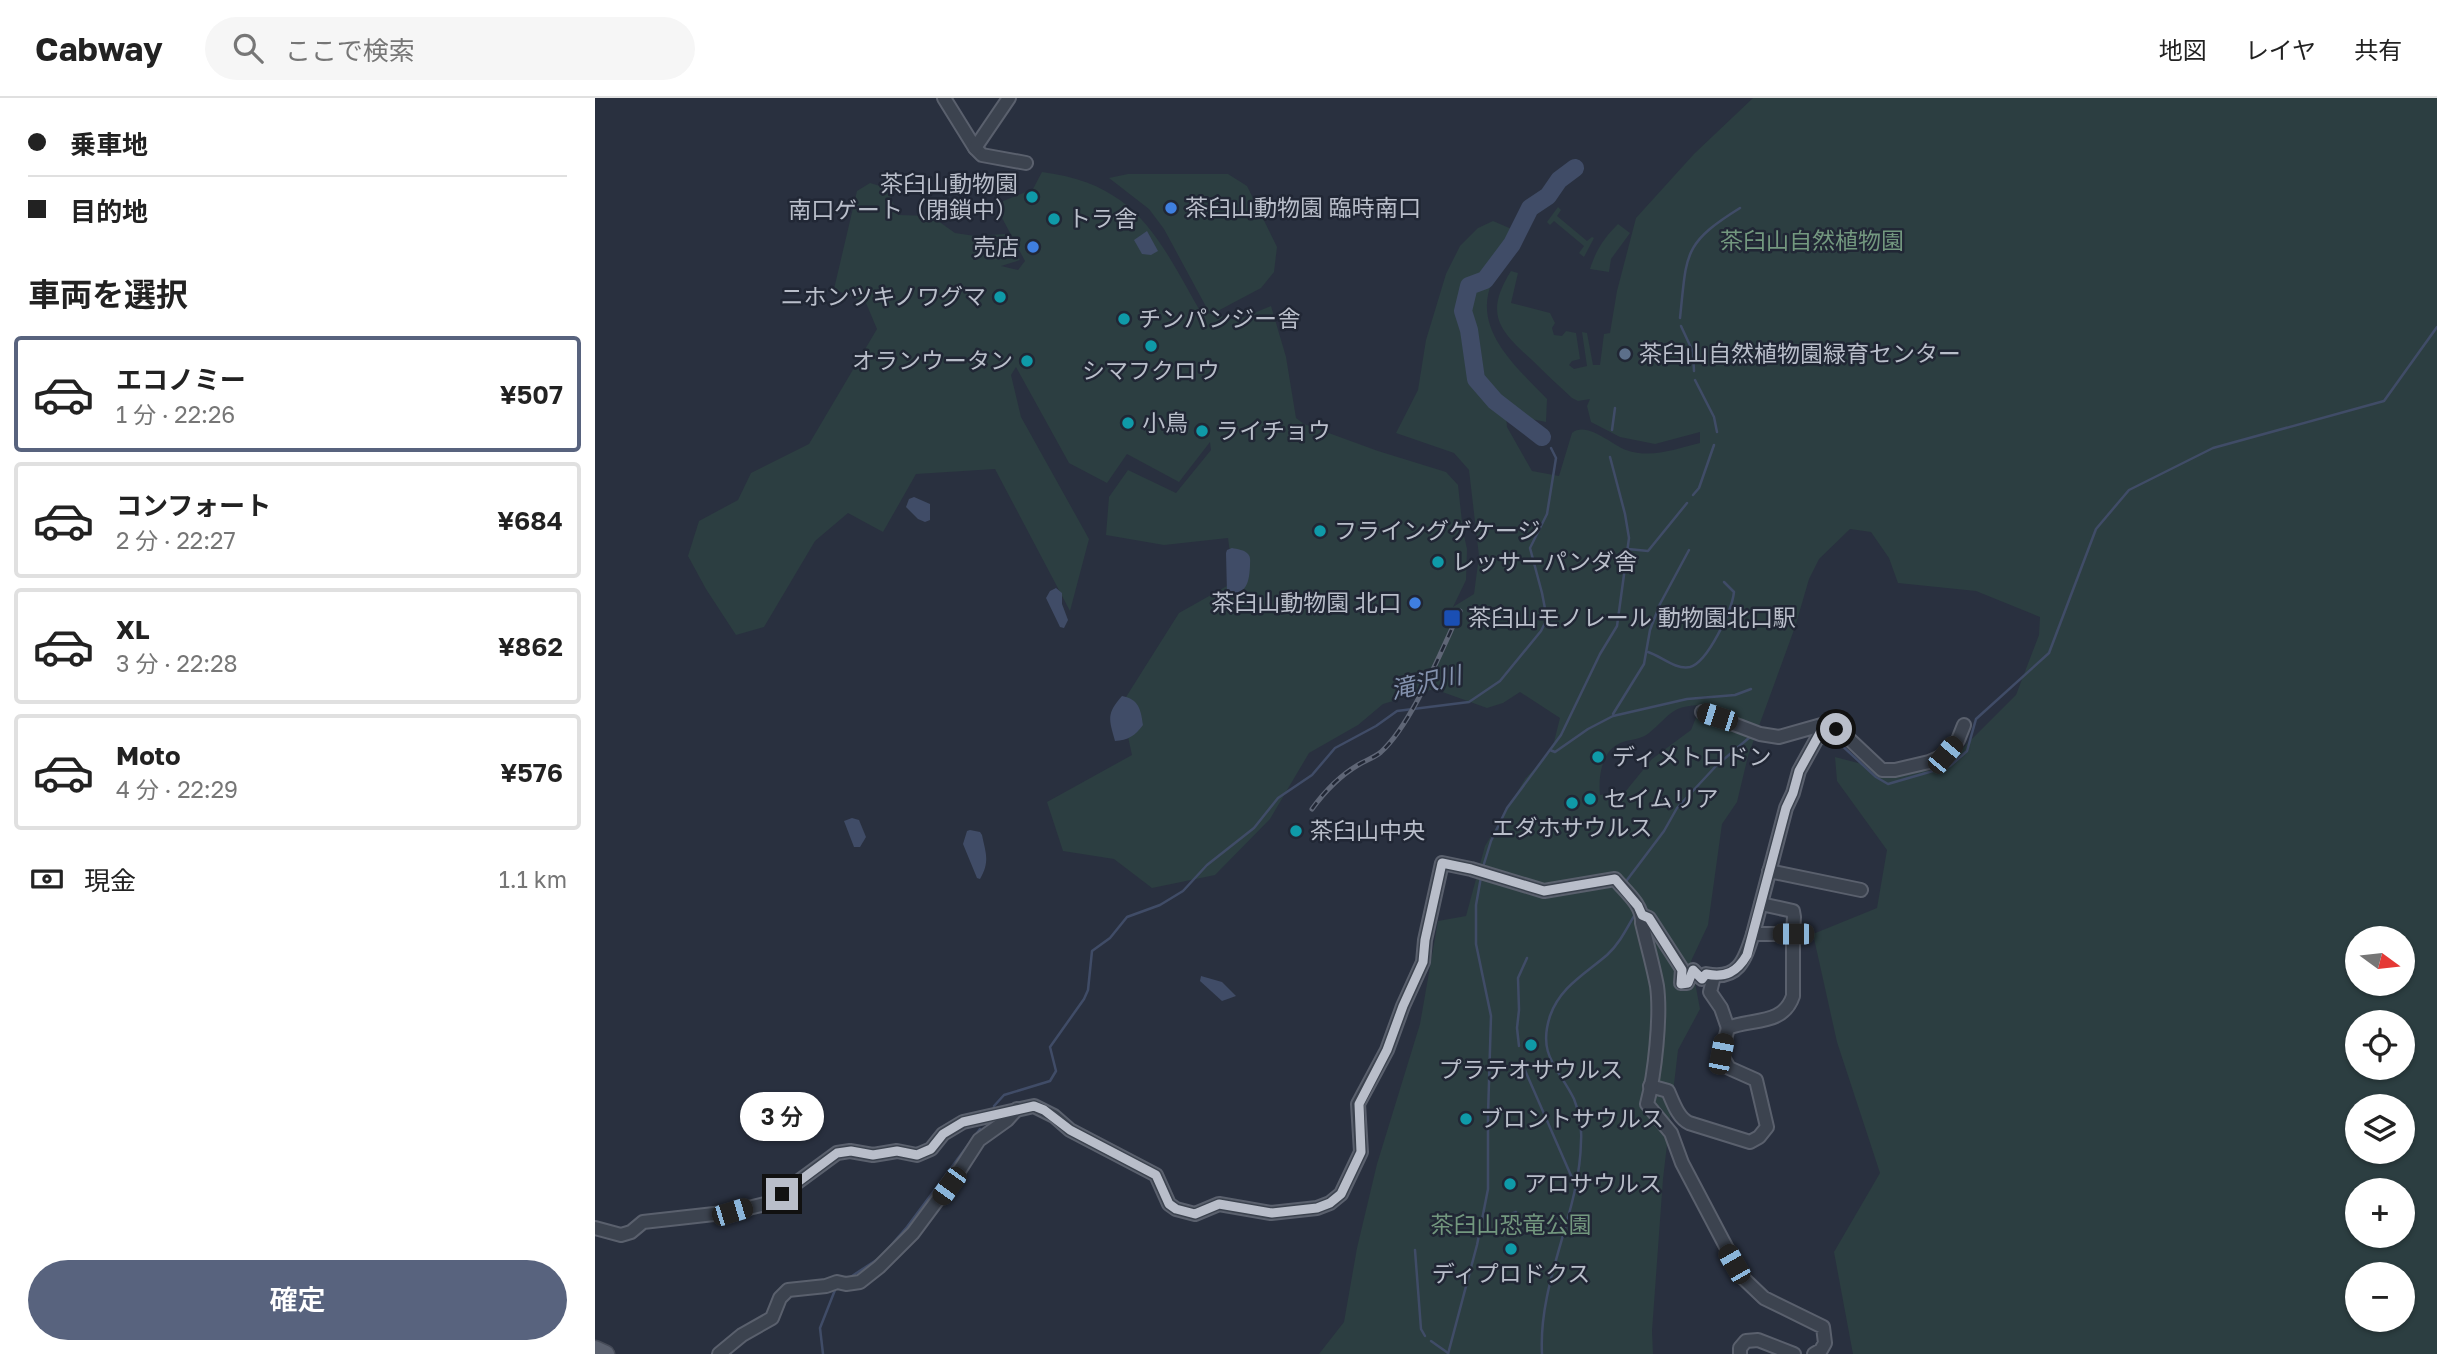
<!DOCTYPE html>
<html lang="ja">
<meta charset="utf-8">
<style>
:root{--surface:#fff;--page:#f6f6f6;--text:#222;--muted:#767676;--line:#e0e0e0;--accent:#58637e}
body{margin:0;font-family:"Golos Text","Noto Sans JP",sans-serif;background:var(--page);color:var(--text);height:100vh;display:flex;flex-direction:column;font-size:26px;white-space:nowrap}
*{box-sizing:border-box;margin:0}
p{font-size:23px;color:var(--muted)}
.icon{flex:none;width:38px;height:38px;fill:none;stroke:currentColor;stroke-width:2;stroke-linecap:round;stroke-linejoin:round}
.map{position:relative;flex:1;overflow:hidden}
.sheet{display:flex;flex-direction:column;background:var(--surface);width:595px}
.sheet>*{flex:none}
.guide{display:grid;align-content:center;height:154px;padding:0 28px;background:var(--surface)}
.needle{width:46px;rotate:105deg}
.tools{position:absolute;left:1750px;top:828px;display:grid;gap:14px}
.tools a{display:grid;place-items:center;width:70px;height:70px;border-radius:50%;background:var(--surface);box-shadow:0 2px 5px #0004;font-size:35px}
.end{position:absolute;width:32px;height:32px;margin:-16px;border:9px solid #b9beca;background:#111;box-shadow:0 0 0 4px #111}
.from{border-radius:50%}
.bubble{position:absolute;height:49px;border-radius:24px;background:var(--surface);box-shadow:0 2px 5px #0004;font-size:23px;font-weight:600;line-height:49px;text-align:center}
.car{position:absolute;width:21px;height:42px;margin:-21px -10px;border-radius:9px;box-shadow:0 0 5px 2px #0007;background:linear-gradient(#222 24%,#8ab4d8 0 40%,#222 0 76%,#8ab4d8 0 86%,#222 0)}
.guide b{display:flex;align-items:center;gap:24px;height:66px;font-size:26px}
.guide b+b{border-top:2px solid var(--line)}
.guide i{width:18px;height:18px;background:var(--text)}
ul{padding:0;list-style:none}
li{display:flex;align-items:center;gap:21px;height:116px;margin:0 14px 10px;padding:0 14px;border:4px solid var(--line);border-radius:7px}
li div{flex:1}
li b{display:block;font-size:26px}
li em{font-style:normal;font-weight:600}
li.current{border-color:var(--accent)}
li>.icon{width:63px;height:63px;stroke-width:1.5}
h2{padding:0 28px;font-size:32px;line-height:84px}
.pay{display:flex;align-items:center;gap:18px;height:77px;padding:0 28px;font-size:26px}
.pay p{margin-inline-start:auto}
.button{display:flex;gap:14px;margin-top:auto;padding:14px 28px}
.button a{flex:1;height:80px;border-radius:42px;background:var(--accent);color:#fff;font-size:28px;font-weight:600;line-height:80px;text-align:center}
header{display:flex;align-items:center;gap:42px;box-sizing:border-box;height:98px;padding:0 35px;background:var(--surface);border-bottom:2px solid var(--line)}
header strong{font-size:33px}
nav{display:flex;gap:38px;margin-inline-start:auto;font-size:24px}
.search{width:490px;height:63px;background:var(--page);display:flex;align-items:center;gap:18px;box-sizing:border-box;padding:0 24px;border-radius:38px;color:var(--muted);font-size:26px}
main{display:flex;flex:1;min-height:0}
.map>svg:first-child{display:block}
.green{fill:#2c3e41;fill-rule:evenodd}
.water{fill:#404c67}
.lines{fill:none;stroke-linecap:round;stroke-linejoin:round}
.stream{stroke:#404c67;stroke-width:2.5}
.river{stroke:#404c67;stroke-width:18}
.minor-casing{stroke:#5a606d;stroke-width:16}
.major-casing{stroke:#464b58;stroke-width:19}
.minor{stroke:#3c434f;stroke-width:12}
.major{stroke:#5b616f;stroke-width:16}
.rail-casing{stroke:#5f6676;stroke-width:5}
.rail{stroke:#212735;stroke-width:2.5;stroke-dasharray:8;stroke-linecap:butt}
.route{stroke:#b9beca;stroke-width:9}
.culture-dot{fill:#0f9aa8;stroke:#212735;stroke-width:2.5}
.shop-dot{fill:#3f7fe0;stroke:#212735;stroke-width:2.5}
.service-dot{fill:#5c6f8a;stroke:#212735;stroke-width:2.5}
.transit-dot{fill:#1a4fb4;stroke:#212735;stroke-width:2.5}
.labels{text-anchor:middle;stroke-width:5;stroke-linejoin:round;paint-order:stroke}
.poi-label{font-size:23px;fill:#b9beca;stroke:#212735;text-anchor:start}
.park-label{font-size:23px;fill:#73987f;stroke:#212735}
.water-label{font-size:24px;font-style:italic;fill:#8492ae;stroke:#212735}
</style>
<header>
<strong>Cabway</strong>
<div class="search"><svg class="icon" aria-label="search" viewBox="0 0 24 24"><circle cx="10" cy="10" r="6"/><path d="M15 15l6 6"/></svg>ここで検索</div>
<nav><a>地図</a><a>レイヤ</a><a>共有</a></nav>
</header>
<main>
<section class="sheet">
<div class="guide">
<b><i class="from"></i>乗車地</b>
<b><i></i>目的地</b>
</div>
<h2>車両を選択</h2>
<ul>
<li class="current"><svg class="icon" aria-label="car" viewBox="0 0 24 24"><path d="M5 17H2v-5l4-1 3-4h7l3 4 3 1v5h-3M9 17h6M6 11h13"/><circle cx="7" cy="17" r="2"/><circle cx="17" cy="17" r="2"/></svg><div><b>エコノミー</b><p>1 分 · 22:26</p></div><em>¥507</em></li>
<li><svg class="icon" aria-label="car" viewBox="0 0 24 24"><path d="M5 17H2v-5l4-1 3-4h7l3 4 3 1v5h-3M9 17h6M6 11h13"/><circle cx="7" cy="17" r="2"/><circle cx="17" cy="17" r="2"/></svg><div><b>コンフォート</b><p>2 分 · 22:27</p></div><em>¥684</em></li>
<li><svg class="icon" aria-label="car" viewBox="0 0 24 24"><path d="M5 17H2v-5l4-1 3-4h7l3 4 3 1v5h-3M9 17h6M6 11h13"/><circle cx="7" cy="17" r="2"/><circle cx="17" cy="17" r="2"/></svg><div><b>XL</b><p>3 分 · 22:28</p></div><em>¥862</em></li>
<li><svg class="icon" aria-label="car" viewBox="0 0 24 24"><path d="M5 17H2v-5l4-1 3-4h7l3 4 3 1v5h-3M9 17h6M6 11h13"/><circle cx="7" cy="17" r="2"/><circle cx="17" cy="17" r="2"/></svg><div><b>Moto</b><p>4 分 · 22:29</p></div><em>¥576</em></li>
</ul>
<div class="pay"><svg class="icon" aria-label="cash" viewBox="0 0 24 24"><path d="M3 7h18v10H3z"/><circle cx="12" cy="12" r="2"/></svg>現金<p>1.1 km</p></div>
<div class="button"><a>確定</a></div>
</section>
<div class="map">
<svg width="1842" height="1256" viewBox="0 0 1842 1256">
<rect width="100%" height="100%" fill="#29303f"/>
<!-- green -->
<g class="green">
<path d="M1158 0H1842V1256H1258L1239 1154 1285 1075 1242 944 1218 836 1282 810 1292 752 1242 683 1240 659 1309 677 1358 660 1421 597 1444 537 1445 519 1381 493 1303 485 1294 460 1276 434 1255 431 1224 461 1214 481 1200 529 1153 658 1142 704 1127 726 1113 827 1096 863 1105 911 1083 952 1068 1081 1057 1233 1058 1256H724L749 1224 762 1150 782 1066 825 926 843 823 871 818 890 748 930 681 957 652 965 620 925 594 908 605 892 610 839 591 788 606 763 627 714 655 675 721 620 777 557 790 519 761 468 753 452 704 537 657 526 607 584 515 639 484 633 440 569 447 511 437 514 399 533 372 581 395 616 352 615 344 584 384 532 356 512 385 474 365 421 269 416 277 426 319 494 441 475 513 400 371 321 376 288 434 253 415 220 443 169 529 141 537 111 491 93 458 104 423 143 402 156 375 214 346 282 231 271 205 239 191 262 93 275 85 292 90 303 117 336 118 360 135 380 138 410 136 425 162 406 168 423 172 430 163 406 118V104L438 91 447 74C541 86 563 139 605 213L615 216 569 131 554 111 514 80 533 76H633L652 88 682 149 679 174 666 190 617 216 642 222 676 208 691 259 701 320 709 326 783 353 851 374 863 387 868 433 872 451 871 482 858 509 879 496 884 458 874 372 859 355 801 335 823 292 831 242 851 176 865 148 883 130 898 123 926 135C917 151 906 166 898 182 875 231 922 269 952 301L951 324 911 316 912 329 937 373 964 378 977 335C992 323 1015 346 1031 352 1057 361 1079 351 1105 345V334L1060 346 1025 339 996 324 992 308 995 301 983 303 977 300C964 288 950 275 937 262 904 232 889 216 916 173L923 175 916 205 955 215 960 225 957 230 959 237 967 238 971 233 981 235 985 261 977 263 974 267 979 271 992 268 987 234 992 235 998 267H1005L1009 236 1015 235 1022 193 1041 120 1099 56ZM1106 607 1096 632 1057 661 1030 694 1005 697C1003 677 1007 651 1028 644 1037 641 1047 641 1054 635 1076 617 1075 608 1106 607ZM1762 840H1808V886H1762ZM1762 924H1808V970H1762ZM1762 1008H1808V1054H1762ZM1762 1092H1808V1138H1762ZM1762 1176H1808V1222H1762Z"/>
<path d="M963 109 966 112 962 118 992 143 997 139 999 140 989 159 984 155 989 148 959 123 955 127 952 124Z"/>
<path d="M1023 126 1035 135 1016 161 1014 174 995 171C1001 152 1009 140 1023 126Z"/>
</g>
<!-- water -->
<g class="water">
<path d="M552 133 563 153 556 157 547 156 539 142Z"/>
<path d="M319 399 335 406V422L330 424 323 421 311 409 314 401Z"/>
<path d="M637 450C642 451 650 452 653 456 656 459 655 464 655 468 654 485 652 494 634 498L632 495 631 455 632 452Z"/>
<path d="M461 490 467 495V506L473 522 469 530 465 529 451 500 455 493Z"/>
<path d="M527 598C544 601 546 612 548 627 540 638 533 642 520 643 514 621 511 616 527 598Z"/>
<path d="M257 720 264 722 271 739 265 749H259L249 723Z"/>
<path d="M375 732 385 734 387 737C391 756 395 764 385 781L382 780 368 746 372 733Z"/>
<path d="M606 878 627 884 641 898 627 903 605 883Z"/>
</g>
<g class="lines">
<!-- stream -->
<g class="stream">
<path d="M1085 220C1092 156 1087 146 1145 110"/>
<path d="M1086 228 1098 254 1099 273"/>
<path d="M1100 282 1119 319 1122 334"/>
<path d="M1017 332 1020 310"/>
<path d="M1098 397 1104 390 1119 347"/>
<path d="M1033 451 1053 453 1092 405"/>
<path d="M1053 554C1066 558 1080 572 1095 569 1113 564 1137 512 1139 494L1129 484"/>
<path d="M1018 616 1049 566 1055 532 1065 506 1094 452"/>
<path d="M1243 644 1281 679 1293 686 1355 668 1372 653 1381 621 1454 555 1501 431 1534 392 1618 350 1789 303 1842 229"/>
<path d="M955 652 960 654 993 631 1018 618 1092 601 1140 597 1156 591"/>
<path d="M888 769 896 743 912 710 966 637 1005 556 1022 528 1034 440 1030 416 1015 359"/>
<path d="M1032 782 1069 733 1082 710 1121 668 1155 639"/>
<path d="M924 948 922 930 924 912 923 880 932 860"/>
<path d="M929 970 981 1089"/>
<path d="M399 1008 409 997 455 983 461 973 455 949 489 901 493 892 497 853 515 840 532 819 565 807 588 793 612 767 659 730 683 700 717 677 740 650 781 628 802 613 874 604 905 583 946 533 952 521 947 495 935 450 952 416 961 360 956 350"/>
<path d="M900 1123 921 1114"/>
<path d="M820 1152 826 1231 830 1238"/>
<path d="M254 1180 286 1159 312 1129 385 1031"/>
<path d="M836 1243 853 1255"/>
<path d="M228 1256 225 1230 240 1192"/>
<path d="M853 1256 882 1147 893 1091V1017L896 918 881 846V807L886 779"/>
<path d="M947 1256C943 1183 985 1115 986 1043 987 1030 984 1013 979 1001 964 970 942 958 955 918 965 889 990 876 1012 857 1024 846 1031 832 1039 818"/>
</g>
<!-- river -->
<path class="river" d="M947 339 900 303 881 281 874 232 868 213 874 188 890 182 917 146 935 110 953 98 964 82 980 70"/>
<!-- minor casing -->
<g class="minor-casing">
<g id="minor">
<path d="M349 0 380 50 387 57 431 65"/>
<path d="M380 50 414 0"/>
<path d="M1107 614 1165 636 1184 639 1230 626 1241 631 1252 639 1287 672H1300L1334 664 1350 657 1363 642 1369 627"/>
<path d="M1174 773 1266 792"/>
<path d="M1166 806 1198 813 1199 819 1198 836"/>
<path d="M1047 817 1054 820 1087 871 1086 885H1092L1098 872 1107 881 1111 876C1143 883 1150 862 1158 836"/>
<path d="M1119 878 1115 894 1126 910 1133 930"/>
<path d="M1055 988 1073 993C1078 1004 1083 1020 1094 1025L1155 1044 1164 1039 1172 1029 1161 982 1134 970 1126 956 1133 930C1157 920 1188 928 1198 898V836H1158L1191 710 1198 695 1204 673 1230 626"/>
<path d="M0 1130 26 1137 36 1134 48 1124 137 1114 174 1105 242 1055 255 1053 278 1057 302 1053 322 1057 336 1051 348 1036 368 1024 439 1008 459 1018 475 1032 561 1077 574 1106 581 1111 600 1116 624 1106 676 1115 722 1110 735 1105 746 1096 766 1054 763 1006 792 952 808 908 828 864 830 842 847 765 876 771 949 793 1020 781C1031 794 1048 807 1047 825 1052 846 1058 867 1062 888 1066 918 1060 976 1052 1006L1076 1035 1087 1065 1147 1179 1169 1200 1228 1229 1230 1245 1226 1252 1219 1256"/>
<path d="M124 1256 147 1237 177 1220 185 1200 193 1192 231 1188 242 1184 251 1186 265 1184 284 1169 318 1135 364 1073 384 1042 412 1022 422 1011"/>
<path d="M1145 1256V1250L1151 1243 1163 1242 1199 1256"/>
</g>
</g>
<!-- major casing -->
<g class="major-casing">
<path id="major" d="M0 1251 11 1256"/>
</g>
<!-- minor -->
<use href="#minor" class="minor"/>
<!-- major -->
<use href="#major" class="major"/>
<!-- rail casing -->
<g class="rail-casing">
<path id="rail" d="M717 711C730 693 743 679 763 667 771 662 779 660 786 654 817 626 846 553 865 513"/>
</g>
<!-- rail -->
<use href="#rail" class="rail"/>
</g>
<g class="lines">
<!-- route -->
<path class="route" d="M187 1096 242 1055 256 1053 278 1057 302 1053 322 1057 336 1051 348 1036 368 1024 439 1008 449 1012 475 1032 561 1077 574 1106 581 1111 600 1116 624 1106 677 1115 722 1110 735 1105 746 1096 766 1054 764 1006 792 952 808 908 828 864 830 842 847 765 876 771 949 793 1020 781 1043 808 1047 817 1054 820 1087 872 1086 886 1093 885 1098 872 1107 881 1111 876C1131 880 1142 874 1152 857L1191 710 1198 695 1204 673 1230 626 1241 631"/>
</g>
<!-- markers -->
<g class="culture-dot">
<circle cx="437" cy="99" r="7"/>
<circle cx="459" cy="121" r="7"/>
<circle cx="405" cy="199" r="7"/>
<circle cx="529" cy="221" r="7"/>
<circle cx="556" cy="248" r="7"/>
<circle cx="432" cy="263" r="7"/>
<circle cx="533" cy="325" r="7"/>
<circle cx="607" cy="333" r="7"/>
<circle cx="725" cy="433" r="7"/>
<circle cx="843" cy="464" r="7"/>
<circle cx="1003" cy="659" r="7"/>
<circle cx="995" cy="701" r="7"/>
<circle cx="977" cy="705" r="7"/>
<circle cx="701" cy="733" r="7"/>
<circle cx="936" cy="947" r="7"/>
<circle cx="871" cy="1021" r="7"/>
<circle cx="915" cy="1086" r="7"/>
<circle cx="916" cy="1151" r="7"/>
</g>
<g class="shop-dot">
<circle cx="576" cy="110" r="7"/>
<circle cx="438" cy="149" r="7"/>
<circle cx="820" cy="505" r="7"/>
</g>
<circle class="service-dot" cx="1030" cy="256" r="7"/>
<rect class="transit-dot" x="848" y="511" width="18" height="18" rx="3.5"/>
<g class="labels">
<!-- poi labels -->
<g class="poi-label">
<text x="423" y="94" text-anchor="end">茶臼山動物園<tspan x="423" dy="26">南口ゲート（閉鎖中）</tspan></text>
<text x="590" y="118">茶臼山動物園 臨時南口</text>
<text x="473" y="129">トラ舎</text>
<text x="424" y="157" text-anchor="end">売店</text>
<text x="391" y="207" text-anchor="end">ニホンツキノワグマ</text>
<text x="543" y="229">チンパンジー舎</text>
<text x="1044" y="264">茶臼山自然植物園緑育センター</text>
<text x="418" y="271" text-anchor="end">オランウータン</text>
<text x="556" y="281" text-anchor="middle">シマフクロウ</text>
<text x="547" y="333">小鳥</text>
<text x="621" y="341">ライチョウ</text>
<text x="739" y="441">フライングゲケージ</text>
<text x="857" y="472">レッサーパンダ舎</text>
<text x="806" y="513" text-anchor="end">茶臼山動物園 北口</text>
<text x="873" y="528">茶臼山モノレール 動物園北口駅</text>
<text x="1017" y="667">ディメトロドン</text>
<text x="1009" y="709">セイムリア</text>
<text x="977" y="738" text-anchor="middle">エダホサウルス</text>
<text x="715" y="741">茶臼山中央</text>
<text x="936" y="980" text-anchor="middle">プラテオサウルス</text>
<text x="885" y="1029">ブロントサウルス</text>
<text x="929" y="1094">アロサウルス</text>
<text x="916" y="1184" text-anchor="middle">ディプロドクス</text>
</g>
<!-- park labels -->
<g class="park-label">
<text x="1217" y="151">茶臼山自然植物園</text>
<text x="916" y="1135">茶臼山恐竜公園</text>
</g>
<!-- water labels -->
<g class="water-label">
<text transform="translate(831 585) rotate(-13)" y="8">滝沢川</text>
</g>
</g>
</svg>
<div class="tools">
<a><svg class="needle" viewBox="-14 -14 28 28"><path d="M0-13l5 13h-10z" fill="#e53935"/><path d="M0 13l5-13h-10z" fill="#767676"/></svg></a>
<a><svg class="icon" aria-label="locate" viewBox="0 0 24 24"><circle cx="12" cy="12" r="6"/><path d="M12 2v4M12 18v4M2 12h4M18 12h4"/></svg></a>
<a><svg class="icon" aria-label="layers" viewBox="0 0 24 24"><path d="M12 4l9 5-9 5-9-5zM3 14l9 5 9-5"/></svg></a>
<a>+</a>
<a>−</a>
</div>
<i class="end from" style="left:1241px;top:631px"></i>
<i class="end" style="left:187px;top:1096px"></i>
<div class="bubble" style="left:145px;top:994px;width:84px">3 分</div>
<i class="car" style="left:1122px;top:619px;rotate:288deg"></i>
<i class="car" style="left:1350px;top:657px;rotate:40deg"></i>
<i class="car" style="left:1198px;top:836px;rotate:270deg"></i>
<i class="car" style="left:1126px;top:956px;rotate:11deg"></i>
<i class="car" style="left:354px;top:1088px;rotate:216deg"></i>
<i class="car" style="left:137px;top:1114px;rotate:73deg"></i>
<i class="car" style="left:1139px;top:1166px;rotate:330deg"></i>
</div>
</main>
